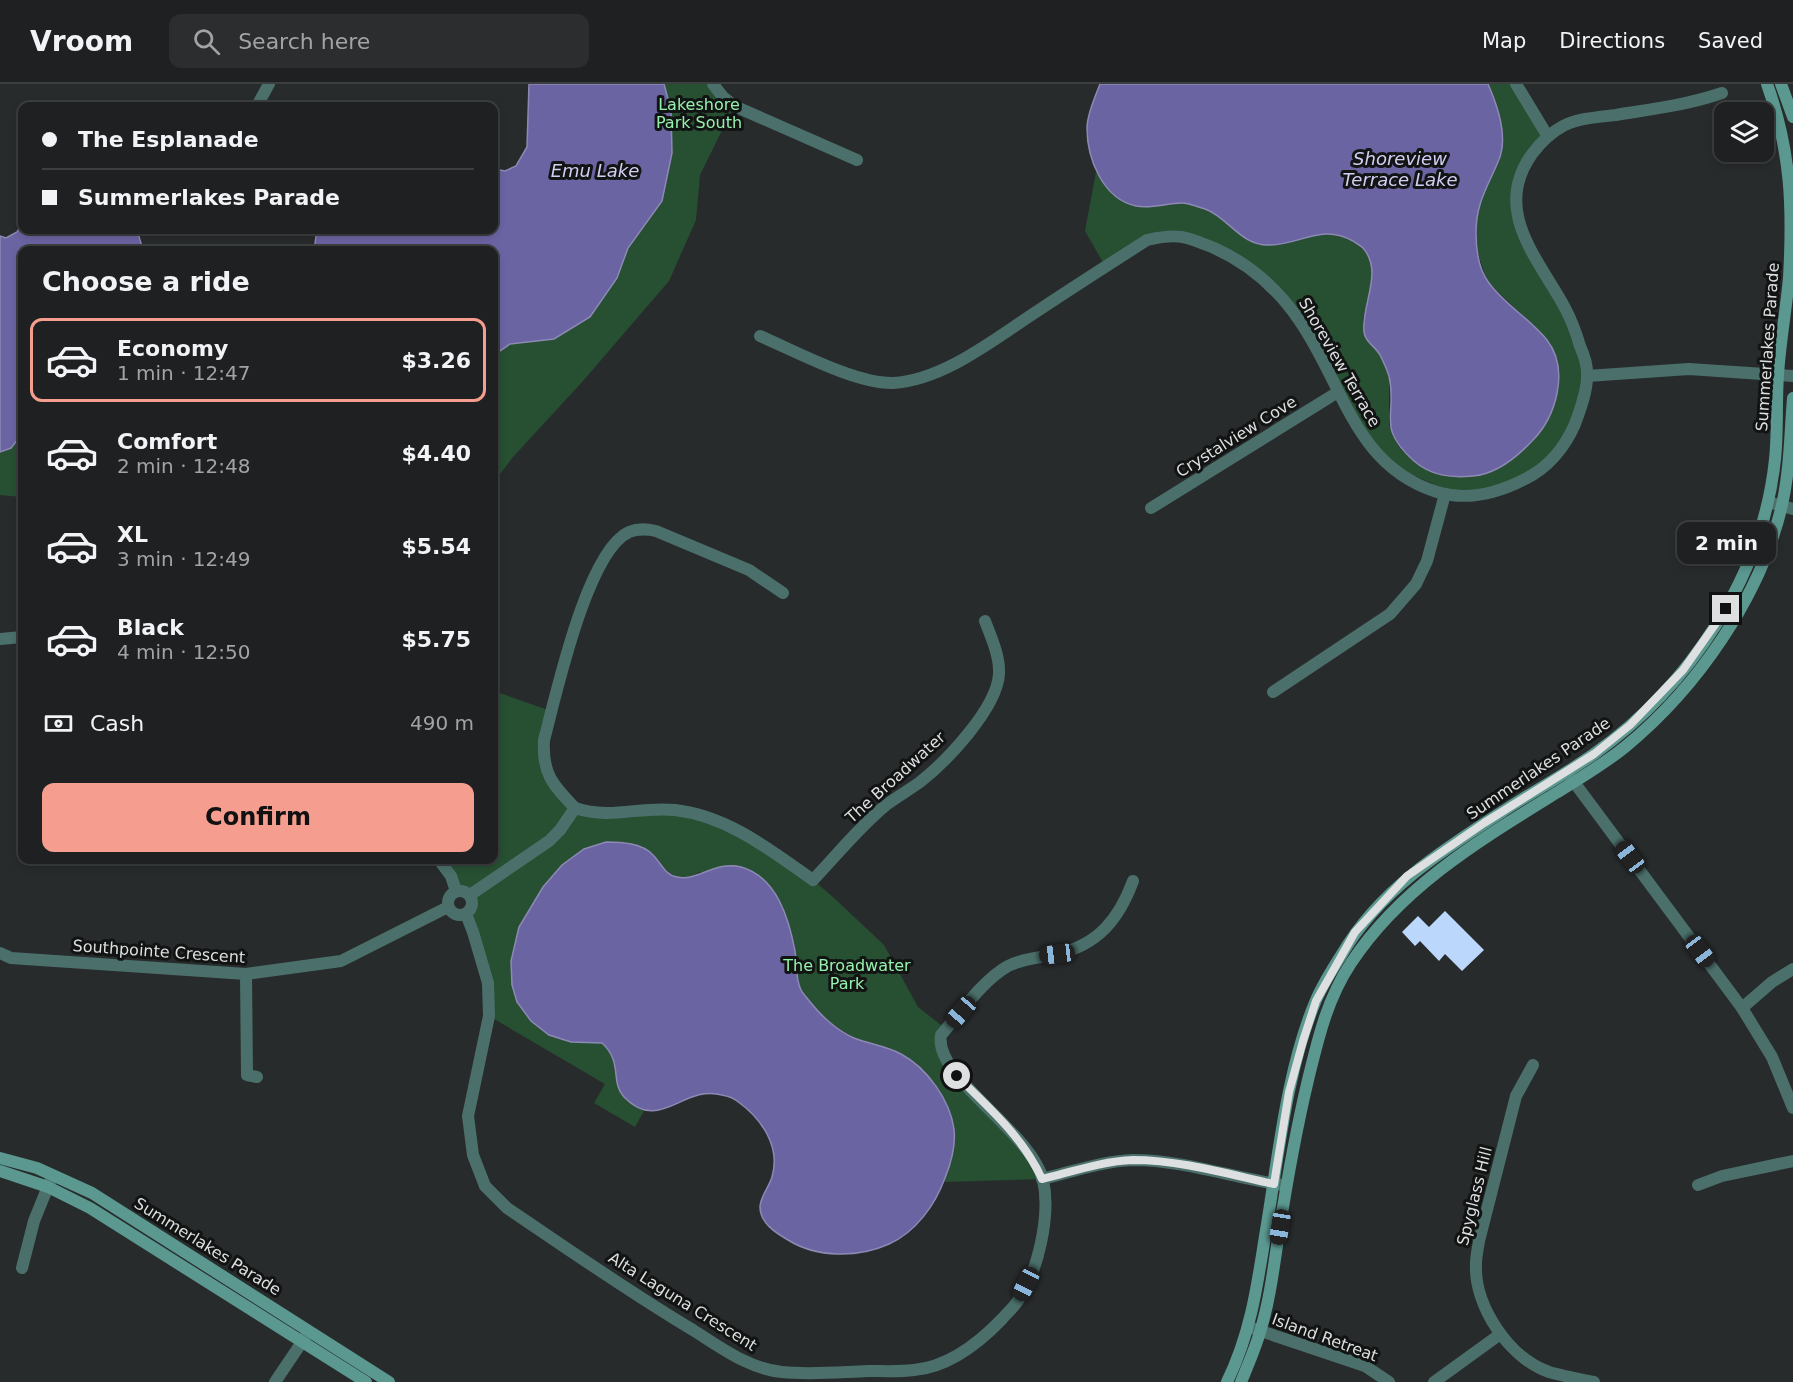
<!DOCTYPE html>
<meta charset="utf-8">
<style>
:root{--surface:#1e2021;--page:#2b2d2e;--text:#f1f3f6;--muted:#a1a3a5;--line:#3c3e3f;--accent:#f59d8e}
body{margin:0;font-family:"DejaVu Sans",sans-serif;background:var(--page);color:var(--text);height:100vh;display:flex;flex-direction:column;font-size:22px;white-space:nowrap}
*{box-sizing:border-box;margin:0}
p{font-size:20px;color:var(--muted)}
.icon{flex:none;width:33px;height:33px;fill:none;stroke:currentColor;stroke-width:2;stroke-linecap:round;stroke-linejoin:round}
.map{position:relative;flex:1;overflow:hidden}
.sheet{position:absolute;left:18px;top:162px;width:480px;height:618px;display:flex;flex-direction:column;background:var(--surface);border-radius:12px;box-shadow:0 3px 9px #0003,0 0 0 2px var(--line)}
.sheet>*{flex:none}
.guide{position:absolute;left:18px;top:18px;width:480px;height:132px;border-radius:12px;box-shadow:0 3px 9px #0003,0 0 0 2px var(--line);display:grid;align-content:center;height:132px;padding:0 24px;background:var(--surface)}
.fabs{position:absolute;left:1714px;top:18px;display:grid;gap:12px}
.fabs a{display:grid;place-items:center;width:60px;height:60px;border-radius:12px;background:var(--surface);box-shadow:0 3px 9px #0003,0 0 0 2px var(--line);font-size:30px}
.end{position:absolute;width:27px;height:27px;margin:-14px;border:8px solid #dddfe0;background:#111;box-shadow:0 0 0 3px #111}
.from{border-radius:50%}
.bubble{position:absolute;height:42px;border-radius:12px;background:var(--surface);box-shadow:0 3px 9px #0003,0 0 0 2px var(--line);font-size:20px;font-weight:700;line-height:42px;text-align:center}
.car{position:absolute;width:18px;height:36px;margin:-18px -9px;border-radius:8px;box-shadow:0 0 4px 2px #0007;background:linear-gradient(#222 24%,#8ab4d8 0 40%,#222 0 76%,#8ab4d8 0 86%,#222 0)}
.guide b{display:flex;align-items:center;gap:21px;height:57px;font-size:22px}
.guide b+b{border-top:2px solid var(--line)}
.guide i{width:15px;height:15px;background:var(--text)}
ul{padding:0;list-style:none}
li{display:flex;align-items:center;gap:18px;height:84px;margin:0 12px 9px;padding:0 12px;border:3px solid transparent;border-radius:12px}
li div{flex:1}
li b{display:block;font-size:22px}
li em{font-style:normal;font-weight:700}
li.current{border-color:var(--accent)}
li>.icon{width:54px;height:54px;stroke-width:1.5}
h2{padding:0 24px;font-size:27px;line-height:72px}
.pay{display:flex;align-items:center;gap:15px;height:66px;padding:0 24px;font-size:22px}
.pay p{margin-inline-start:auto}
.action{display:flex;gap:12px;margin-top:auto;padding:12px 24px}
.action a{flex:1;height:69px;border-radius:12px;background:var(--accent);color:#111;font-size:24px;font-weight:700;line-height:69px;text-align:center}
header{display:flex;align-items:center;gap:36px;box-sizing:border-box;height:84px;padding:0 30px;background:var(--surface);border-bottom:2px solid var(--line)}
header strong{font-size:28px}
nav{display:flex;gap:33px;margin-inline-start:auto;font-size:21px}
.search{width:420px;height:54px;background:var(--page);display:flex;align-items:center;gap:15px;box-sizing:border-box;padding:0 21px;border-radius:12px;color:var(--muted);font-size:22px}
.map>svg:first-child{display:block}
.green{fill:#274f32}
.water{fill:#6b64a3;stroke:#8d89b5;stroke-width:1.5}
.building{fill:#bbd7fb}
.lines{fill:none;stroke-linecap:round;stroke-linejoin:round}
.street{stroke:#4b706b;stroke-width:12}
.secondary{stroke:#5a9890;stroke-width:12}
.route{stroke:#dddfe0;stroke-width:8}
.labels{text-anchor:middle;stroke-width:6;stroke-linejoin:round;paint-order:stroke}
.park-label{font-size:16px;fill:#96f0ad;stroke:#121313}
.street-label{font-size:16px;fill:#dddfe0;stroke:#121313}
.water-label{font-size:18px;font-style:italic;fill:#d1cff4;stroke:#121313}
</style>
<header>
<strong>Vroom</strong>
<div class="search"><svg class="icon" aria-label="search" viewBox="0 0 24 24"><circle cx="10" cy="10" r="6"/><path d="M15 15l6 6"/></svg>Search here</div>
<nav><a>Map</a><a>Directions</a><a>Saved</a></nav>
</header>
<div class="map">
<svg width="1793" height="1298" viewBox="0 0 1793 1298">
<rect width="100%" height="100%" fill="#282b2c"/>
<!-- green -->
<g class="green">
<path d="M664 0H713L734 22 700 91 696 136 669 197 583 297 513 373 494 398V271L510 260 554 255 617 194 628 164 662 117 671 26Z"/>
<path d="M1488 0H1516L1547 51 1532 71 1515 120 1564 223 1587 292 1572 346 1530 393 1461 412 1385 379 1301 238 1229 171 1167 151 1105 182 1085 147 1096 88C1114 110 1126 126 1158 122 1166 121 1177 118 1186 119 1212 123 1237 145 1260 159L1269 161 1329 149 1346 153 1362 162 1370 176 1372 187 1371 207 1363 235 1365 254 1380 270 1389 293V340L1394 353 1399 363 1417 379 1540 249 1487 197 1476 163V144L1479 120 1487 100 1500 76 1493 13Z"/>
<path d="M22 350V413L0 411V368L11 364Z"/>
<path d="M494 607 551 627 543 675 575 724 709 733 813 796 833 813 884 861 918 923 946 945 943 970 1020 1056 1042 1095 944 1098 952 1075 900 969 852 953 831 939 813 922 800 905 797 889 700 788C675 802 666 787 651 768L562 781 543 803 519 843 512 901 517 918 531 937 571 958 602 959C616 972 612 976 616 993 619 1005 634 1021 645 1025L635 1043 594 1019 605 1000 489 932 470 827C474 817 471 808 459 807L439 776H494Z"/>
</g>
<!-- water -->
<g class="water">
<path d="M529 0H664L671 26 672 69 662 117 628 164 617 194 590 233 554 255 510 260 494 271V166H314L317 146H494V85L505 87 516 82 527 63Z"/>
<path d="M1100 0H1488C1498 23 1509 54 1498 78 1487 104 1476 119 1476 149 1476 166 1479 186 1489 199 1505 221 1530 235 1547 256 1570 286 1556 333 1532 357 1517 373 1496 390 1473 392 1451 394 1431 392 1414 377 1375 342 1398 331 1389 292 1387 286 1383 277 1380 271 1375 262 1365 258 1364 248 1361 221 1384 188 1363 164 1361 162 1356 159 1353 157 1321 139 1301 161 1269 161 1241 162 1228 133 1205 125 1198 123 1189 119 1182 119 1167 119 1152 125 1136 122 1103 115 1087 75 1087 44 1087 30 1095 13 1100 0Z"/>
<path d="M22 139V146H96L110 148V146H137L143 166H22V350L11 364 0 368V152L6 154 17 148Z"/>
<path d="M606 758C622 758 642 759 653 771 661 779 665 791 677 793 697 798 716 776 741 783 777 793 789 835 795 867 797 880 795 894 801 906 803 910 808 915 811 919 821 932 838 947 854 954 869 960 887 962 901 970 927 984 950 1016 954 1045 956 1062 951 1079 945 1094 935 1121 916 1148 889 1160 858 1174 817 1174 788 1156 776 1149 760 1139 760 1123 760 1113 769 1103 772 1093 781 1062 761 1034 737 1017 733 1013 727 1012 722 1011 683 1000 660 1050 624 1013 610 998 623 978 602 959L571 958 549 951 531 937 517 918 512 901 511 877 519 843 543 803 562 781 584 765Z"/>
</g>
<!-- building -->
<path class="building" d="M1445 827 1484 866 1462 887 1445 870 1439 877 1420 857 1415 862 1402 848 1418 832 1429 843Z"/>
<g class="lines">
<!-- street -->
<g class="street">
<path d="M713 0 723 13 734 22 857 76"/>
<path d="M1516 0 1547 51"/>
<path d="M257 22 269 0"/>
<path d="M760 252C795 267 856 300 893 299 945 296 997 253 1039 226 1075 202 1111 179 1147 156 1178 149 1185 152 1214 164 1250 180 1277 204 1299 236 1344 300 1353 381 1437 408 1467 417 1498 409 1525 395 1548 384 1565 363 1575 340 1580 326 1587 308 1587 293 1588 283 1584 271 1580 262 1576 248 1571 235 1564 222 1537 173 1492 126 1532 70 1541 58 1550 49 1563 42 1579 34 1599 33 1616 31 1652 25 1687 21 1722 9"/>
<path d="M1587 292 1689 285 1793 292"/>
<path d="M1772 419 1793 425"/>
<path d="M1151 424 1338 308"/>
<path d="M0 555 22 553"/>
<path d="M1273 608 1390 530 1416 500 1427 477 1445 410"/>
<path d="M1568 690 1742 924 1772 973 1793 1024"/>
<path d="M575 724C553 701 542 690 544 656 556 611 587 467 629 448 639 444 647 445 656 447L749 486 783 509"/>
<path d="M439 776 451 792 456 807"/>
<circle cx="460" cy="819" r="12"/>
<path d="M470 811 549 757 560 746 575 724C612 736 639 722 675 726 728 732 770 766 813 796 837 771 859 743 886 721 897 713 909 706 920 698 947 677 997 624 999 590 1000 572 991 553 985 537"/>
<path d="M466 830 473 848 488 899 489 932 468 1032 473 1071 485 1102 507 1124C568 1165 629 1208 693 1246 720 1263 749 1285 782 1288 810 1291 840 1288 868 1287 883 1287 899 1288 914 1286 949 1283 979 1259 1002 1235 1007 1229 1013 1224 1017 1218 1038 1189 1051 1131 1043 1096 1031 1047 933 993 941 951 960 929 983 896 1008 882 1024 874 1040 874 1057 870 1098 861 1119 835 1133 797"/>
<path d="M0 869 11 874 246 890 341 877 448 823"/>
<path d="M246 890 247 991 257 993"/>
<path d="M1742 924 1772 898 1793 885"/>
<path d="M1533 981 1516 1012 1479 1157C1478 1164 1476 1172 1476 1180 1474 1222 1509 1274 1549 1288 1563 1292 1579 1295 1594 1298"/>
<path d="M1042 1095C1071 1088 1103 1077 1133 1076 1184 1076 1233 1094 1283 1101"/>
<path d="M1698 1101 1722 1092 1793 1077"/>
<path d="M22 1184 34 1137 51 1095"/>
<path d="M1249 1243 1365 1282 1389 1298"/>
<path d="M275 1298 308 1249"/>
<path d="M1434 1298 1499 1251"/>
</g>
<!-- secondary -->
<g class="secondary">
<path d="M1781 0 1793 33"/>
<path d="M0 1074 37 1084 92 1109 389 1298"/>
<path d="M0 1087 48 1103 90 1124 366 1298"/>
<path d="M1227 1298C1250 1251 1257 1204 1265 1152 1278 1076 1286 987 1316 916 1323 900 1333 884 1342 870 1379 806 1444 765 1505 726 1534 707 1566 690 1594 670 1690 602 1763 492 1775 375 1778 347 1776 319 1778 291 1780 259 1786 226 1789 194 1793 123 1791 67 1767 0"/>
<path d="M1241 1298C1248 1281 1255 1265 1260 1248 1270 1216 1274 1181 1279 1148 1287 1097 1296 1046 1308 996 1318 955 1327 915 1351 879 1401 803 1480 756 1556 709 1579 695 1604 680 1625 663 1697 604 1761 512 1782 421 1790 386 1790 350 1793 314"/>
</g>
</g>
<g class="lines">
<!-- route -->
<path class="route" d="M957 992C989 1024 1023 1053 1042 1095 1071 1088 1103 1077 1133 1076 1180 1076 1228 1090 1274 1100L1289 1008 1303 957 1316 917 1355 848 1407 792 1484 739 1594 670 1630 641 1683 586 1726 525"/>
</g>
<g class="labels">
<!-- park labels -->
<g class="park-label">
<text x="699" y="26">Lakeshore<tspan x="699" dy="18">Park South</tspan></text>
<text x="847" y="887">The Broadwater<tspan x="847" dy="18">Park</tspan></text>
</g>
<!-- street labels -->
<g class="street-label">
<text transform="translate(1767 263) rotate(-86)" y="6">Summerlakes Parade</text>
<text transform="translate(1340 278) rotate(60)" y="6">Shoreview Terrace</text>
<text transform="translate(1236 352) rotate(-32)" y="6">Crystalview Cove</text>
<text transform="translate(1538 684) rotate(-34)" y="6">Summerlakes Parade</text>
<text transform="translate(895 693) rotate(-42)" y="6">The Broadwater</text>
<text transform="translate(159 867) rotate(4)" y="6">Southpointe Crescent</text>
<text transform="translate(1474 1112) rotate(-76)" y="6">Spyglass Hill</text>
<text transform="translate(208 1162) rotate(32)" y="6">Summerlakes Parade</text>
<text transform="translate(683 1217) rotate(32)" y="6">Alta Laguna Crescent</text>
<text transform="translate(1325 1253) rotate(20)" y="6">Island Retreat</text>
</g>
<!-- water labels -->
<g class="water-label">
<text x="1400" y="81">Shoreview<tspan x="1400" dy="21">Terrace Lake</tspan></text>
<text x="595" y="93">Emu Lake</text>
</g>
</g>
</svg>
<div class="fabs">
<a><svg class="icon" aria-label="layers" viewBox="0 0 24 24"><path d="M12 4l9 5-9 5-9-5zM3 14l9 5 9-5"/></svg></a>
</div>
<i class="end from" style="left:957px;top:992px"></i>
<i class="end" style="left:1726px;top:525px"></i>
<div class="bubble" style="left:1677px;top:438px;width:99px">2 min</div>
<i class="car" style="left:1630px;top:773px;rotate:323deg"></i>
<i class="car" style="left:1700px;top:867px;rotate:143deg"></i>
<i class="car" style="left:1057px;top:870px;rotate:263deg"></i>
<i class="car" style="left:961px;top:928px;rotate:221deg"></i>
<i class="car" style="left:1280px;top:1143px;rotate:189deg"></i>
<i class="car" style="left:1026px;top:1200px;rotate:207deg"></i>
<div class="guide">
<b><i class="from"></i>The Esplanade</b>
<b><i></i>Summerlakes Parade</b>
</div>
<section class="sheet">
<h2>Choose a ride</h2>
<ul>
<li class="current"><svg class="icon" aria-label="car" viewBox="0 0 24 24"><path d="M5 17H2v-5l4-1 3-4h7l3 4 3 1v5h-3M9 17h6M6 11h13"/><circle cx="7" cy="17" r="2"/><circle cx="17" cy="17" r="2"/></svg><div><b>Economy</b><p>1 min · 12:47</p></div><em>$3.26</em></li>
<li><svg class="icon" aria-label="car" viewBox="0 0 24 24"><path d="M5 17H2v-5l4-1 3-4h7l3 4 3 1v5h-3M9 17h6M6 11h13"/><circle cx="7" cy="17" r="2"/><circle cx="17" cy="17" r="2"/></svg><div><b>Comfort</b><p>2 min · 12:48</p></div><em>$4.40</em></li>
<li><svg class="icon" aria-label="car" viewBox="0 0 24 24"><path d="M5 17H2v-5l4-1 3-4h7l3 4 3 1v5h-3M9 17h6M6 11h13"/><circle cx="7" cy="17" r="2"/><circle cx="17" cy="17" r="2"/></svg><div><b>XL</b><p>3 min · 12:49</p></div><em>$5.54</em></li>
<li><svg class="icon" aria-label="car" viewBox="0 0 24 24"><path d="M5 17H2v-5l4-1 3-4h7l3 4 3 1v5h-3M9 17h6M6 11h13"/><circle cx="7" cy="17" r="2"/><circle cx="17" cy="17" r="2"/></svg><div><b>Black</b><p>4 min · 12:50</p></div><em>$5.75</em></li>
</ul>
<div class="pay"><svg class="icon" aria-label="cash" viewBox="0 0 24 24"><path d="M3 7h18v10H3z"/><circle cx="12" cy="12" r="2"/></svg>Cash<p>490 m</p></div>
<div class="action"><a>Confirm</a></div>
</section>
</div>
